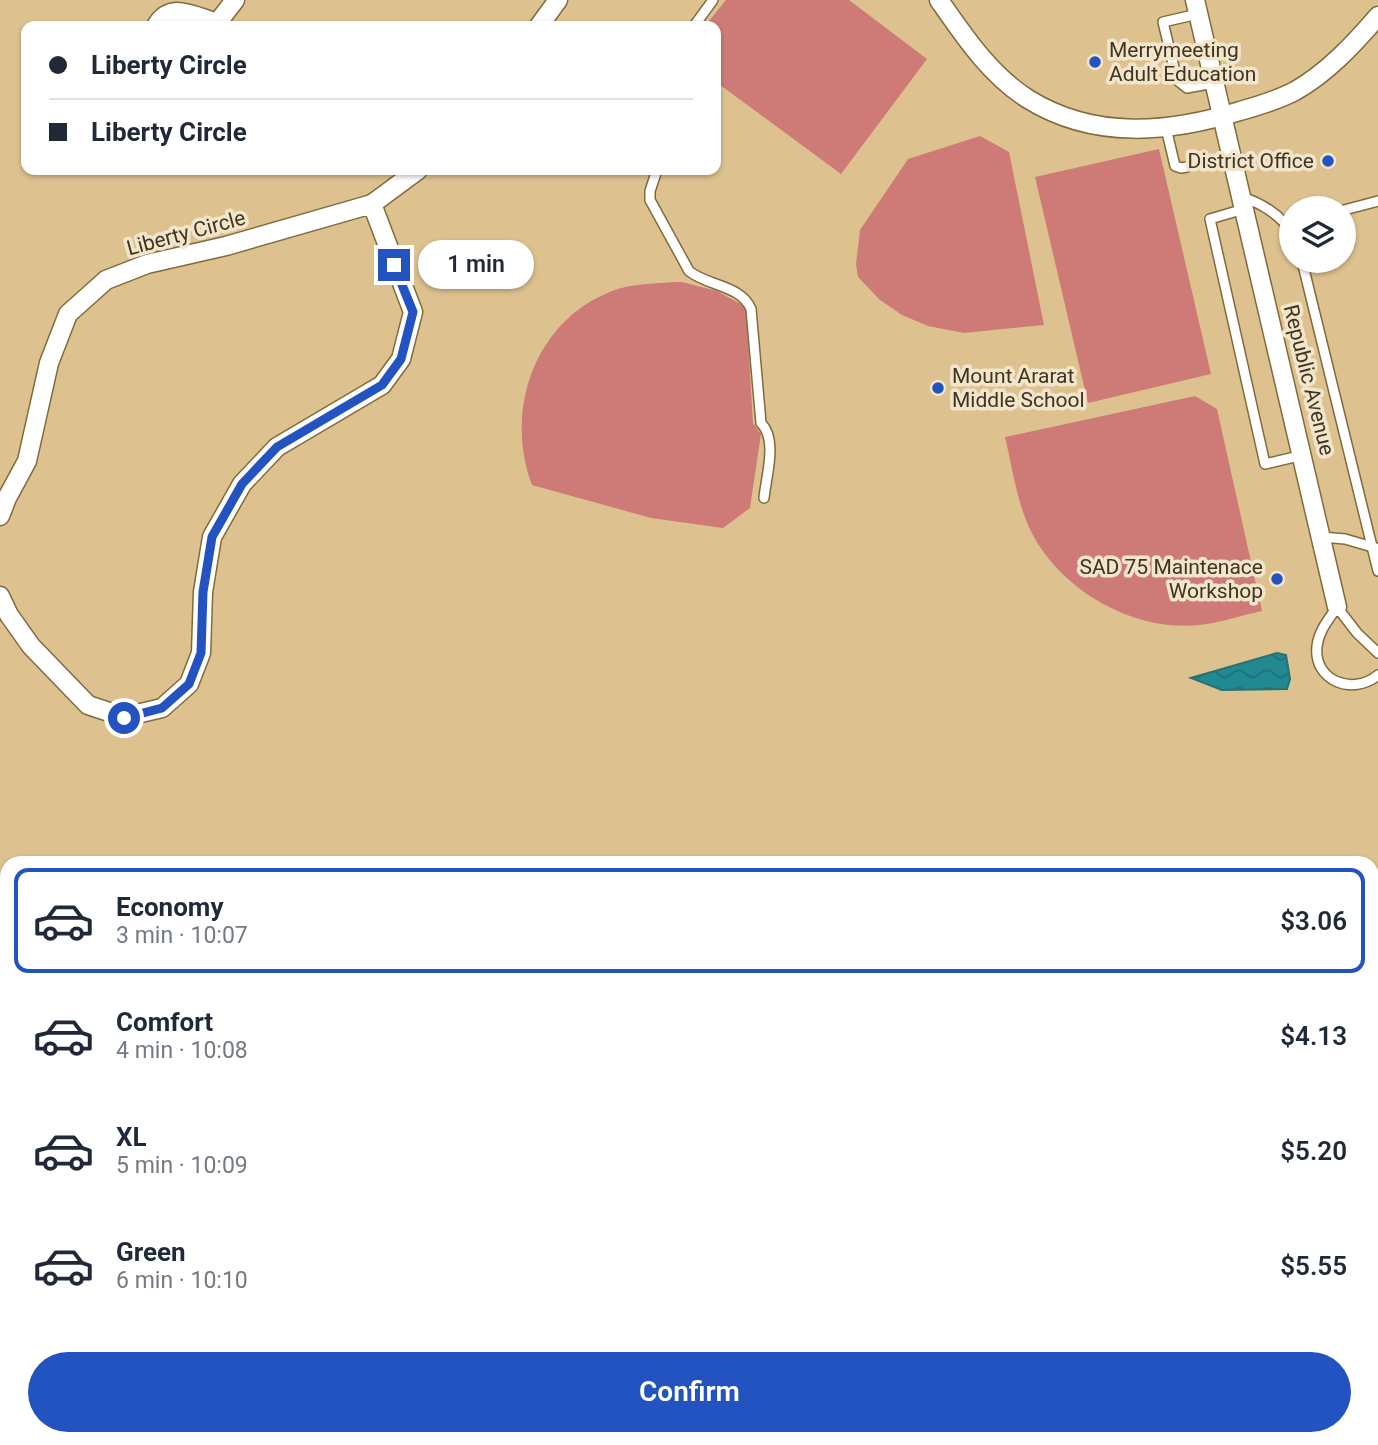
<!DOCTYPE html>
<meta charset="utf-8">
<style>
:root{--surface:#fff;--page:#f6f6f7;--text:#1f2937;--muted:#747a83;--line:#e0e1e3;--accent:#2253c1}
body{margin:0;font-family:Roboto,sans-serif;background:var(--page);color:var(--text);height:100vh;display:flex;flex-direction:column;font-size:26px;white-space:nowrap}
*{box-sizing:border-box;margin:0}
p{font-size:23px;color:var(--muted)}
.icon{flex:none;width:38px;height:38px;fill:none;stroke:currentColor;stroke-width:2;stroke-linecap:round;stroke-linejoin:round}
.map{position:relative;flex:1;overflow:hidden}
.sheet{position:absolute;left:0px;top:856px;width:1379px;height:590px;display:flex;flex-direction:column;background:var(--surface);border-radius:21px 21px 0 0;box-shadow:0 2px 5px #0004}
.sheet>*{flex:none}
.top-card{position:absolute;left:21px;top:21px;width:700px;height:154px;border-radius:14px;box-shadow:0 2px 5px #0004;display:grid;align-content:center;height:154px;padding:0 28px;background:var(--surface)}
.buttons{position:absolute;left:1279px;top:196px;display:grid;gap:14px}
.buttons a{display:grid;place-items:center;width:77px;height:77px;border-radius:50%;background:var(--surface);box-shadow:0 2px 5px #0004;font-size:35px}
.end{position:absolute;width:32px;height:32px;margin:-16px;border:9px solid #2253c1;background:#fff;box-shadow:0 0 0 4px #fff}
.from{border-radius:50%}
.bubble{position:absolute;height:49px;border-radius:24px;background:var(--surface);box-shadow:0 2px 5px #0004;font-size:23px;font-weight:600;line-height:49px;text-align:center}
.top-card b{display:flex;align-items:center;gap:24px;height:66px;font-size:26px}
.top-card b+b{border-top:2px solid var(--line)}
.top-card i{width:18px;height:18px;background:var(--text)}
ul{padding:12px 0 0;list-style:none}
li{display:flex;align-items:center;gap:21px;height:105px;margin:0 14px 10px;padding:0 14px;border:4px solid transparent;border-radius:14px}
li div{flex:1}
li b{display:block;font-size:26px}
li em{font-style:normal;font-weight:600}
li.current{border-color:var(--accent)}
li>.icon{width:63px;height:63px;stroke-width:1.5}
.primary-button{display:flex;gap:14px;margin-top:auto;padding:14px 28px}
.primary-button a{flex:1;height:80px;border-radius:42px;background:var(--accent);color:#fff;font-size:28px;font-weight:600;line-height:80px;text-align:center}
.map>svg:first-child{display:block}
.green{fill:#ce7b77}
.water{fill:url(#water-waves);stroke:#2a706f;stroke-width:2}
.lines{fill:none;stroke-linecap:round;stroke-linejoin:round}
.lane-casing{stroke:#826a3b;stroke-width:12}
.street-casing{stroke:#826a3b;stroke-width:21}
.lane{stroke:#fff;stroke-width:9}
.street{stroke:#fff;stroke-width:18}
.route{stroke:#2253c1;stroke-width:9}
.poi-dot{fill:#2253c1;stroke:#f2e5cc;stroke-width:2.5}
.labels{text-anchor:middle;stroke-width:7;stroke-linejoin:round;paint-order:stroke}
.poi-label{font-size:21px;fill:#3f3520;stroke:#f2e5cc;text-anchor:start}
.street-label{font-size:21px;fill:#3f3520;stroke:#f2e5cc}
</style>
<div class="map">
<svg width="1378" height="1445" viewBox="0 0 1378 1445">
<defs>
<pattern id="water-waves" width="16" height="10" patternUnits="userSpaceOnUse" patternTransform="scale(1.75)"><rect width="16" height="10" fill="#218991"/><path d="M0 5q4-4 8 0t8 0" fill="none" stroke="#1e7176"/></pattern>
</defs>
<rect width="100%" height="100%" fill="#ddc290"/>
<!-- green -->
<g class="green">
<path d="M726 0H849L927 59 841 174 716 82V26H705Z"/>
<path d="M980 136 1009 152 1044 325 964 333 928 326 902 315 880 300 858 277 856 264 860 230 908 159Z"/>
<path d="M1159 149 1211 374 1088 403 1035 177Z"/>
<path d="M682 282 717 291 746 307 753 423 761 434 750 508 723 528 651 518 532 485C504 411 534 321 612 291 634 283 659 283 682 282Z"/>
<path d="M1195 396 1217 409 1262 611C1242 615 1220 623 1199 625 1131 632 1056 588 1028 525 1016 497 1012 466 1005 437Z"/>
<path d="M194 1439H611L607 1445H200Z"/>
</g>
<!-- water -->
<path class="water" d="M1277 653 1286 655 1290 679 1287 689 1222 690 1191 678Z"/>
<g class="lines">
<!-- lane casing -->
<g class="lane-casing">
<g id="lane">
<path d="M1198 14 1163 22 1177 80 1187 88 1214 83"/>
<path d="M694 26 713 0"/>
<path d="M1166 128 1175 166 1181 168 1187 167"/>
<path d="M657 170 650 191V200L689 271C707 286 741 285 751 309L761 423C778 440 766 476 764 498"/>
<path d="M1242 197C1261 203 1281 215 1292 233"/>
<path d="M1244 209 1210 219 1265 464 1303 455"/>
<path d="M1344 210 1378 201"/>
<path d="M1302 261 1378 571"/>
<path d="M1322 537 1345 539 1376 548"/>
<path d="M1378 653 1357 633 1337 607C1329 619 1319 630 1317 646 1313 681 1353 696 1378 675"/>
</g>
</g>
<!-- street casing -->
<g class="street-casing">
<g id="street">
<path d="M939 0C964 36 990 75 1028 99 1094 140 1169 133 1240 111 1258 106 1278 100 1295 91 1327 73 1354 44 1378 16"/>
<path d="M1195 0 1337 607"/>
<path d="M156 26C171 0 194 17 218 23"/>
<path d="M215 26 235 0"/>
<path d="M539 26 558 0"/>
<path d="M372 204 418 170"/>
<path d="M0 516 7 498 27 461 49 363 68 314 106 280 147 264 226 246 372 204 413 312 401 359 382 385 277 447 242 484 212 537 203 592 201 653 189 684 162 708 124 717 88 705 31 646 9 615 0 596"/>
<path d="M1372 957 1378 959"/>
<path d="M1372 1094 1378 1084"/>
<path d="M1372 1345 1378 1333"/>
<path d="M1372 1418 1378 1417"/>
<path d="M1234 1445 1235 1438"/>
<path d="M1259 1445 1284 1438"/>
</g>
</g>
<!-- lane -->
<use href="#lane" class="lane"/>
<!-- street -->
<use href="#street" class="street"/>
</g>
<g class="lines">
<!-- route -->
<path class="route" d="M124 718 162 708 189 684 201 653 203 592 212 537 242 484 277 447 382 385 401 359 413 312 394 265"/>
</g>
<!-- markers -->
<g class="poi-dot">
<circle cx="1095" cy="62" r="7"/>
<circle cx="1328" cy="161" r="7"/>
<circle cx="938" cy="388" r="7"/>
<circle cx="1277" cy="579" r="7"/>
</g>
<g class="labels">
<!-- poi labels -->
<g class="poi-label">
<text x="1109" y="57">Merrymeeting<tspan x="1109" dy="24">Adult Education</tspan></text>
<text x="1314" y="168" text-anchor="end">District Office</text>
<text x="952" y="383">Mount Ararat<tspan x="952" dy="24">Middle School</tspan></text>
<text x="1263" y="574" text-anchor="end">SAD 75 Maintenace<tspan x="1263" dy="24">Workshop</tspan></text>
</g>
<!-- street labels -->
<g class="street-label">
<text transform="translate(186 233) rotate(-15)" y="7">Liberty Circle</text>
<text transform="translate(1309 380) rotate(76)" y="7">Republic Avenue</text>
</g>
</g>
</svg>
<div class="buttons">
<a><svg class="icon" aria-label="layers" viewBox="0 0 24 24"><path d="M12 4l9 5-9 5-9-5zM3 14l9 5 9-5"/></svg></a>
</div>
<i class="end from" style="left:124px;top:718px"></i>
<i class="end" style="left:394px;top:265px"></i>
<div class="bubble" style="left:418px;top:240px;width:116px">1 min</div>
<div class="top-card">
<b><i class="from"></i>Liberty Circle</b>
<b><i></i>Liberty Circle</b>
</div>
<section class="sheet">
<ul>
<li class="current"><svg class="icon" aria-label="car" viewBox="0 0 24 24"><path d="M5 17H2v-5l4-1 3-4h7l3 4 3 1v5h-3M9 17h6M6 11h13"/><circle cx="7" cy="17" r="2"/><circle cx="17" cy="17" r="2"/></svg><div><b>Economy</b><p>3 min · 10:07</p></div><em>$3.06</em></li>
<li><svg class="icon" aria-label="car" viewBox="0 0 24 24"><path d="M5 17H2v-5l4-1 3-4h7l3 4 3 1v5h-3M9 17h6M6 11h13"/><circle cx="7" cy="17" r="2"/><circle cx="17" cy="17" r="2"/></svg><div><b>Comfort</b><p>4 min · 10:08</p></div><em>$4.13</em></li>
<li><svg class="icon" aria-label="car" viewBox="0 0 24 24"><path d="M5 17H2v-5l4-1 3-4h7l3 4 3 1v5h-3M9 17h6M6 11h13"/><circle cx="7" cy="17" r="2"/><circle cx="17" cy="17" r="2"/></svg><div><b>XL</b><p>5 min · 10:09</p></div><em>$5.20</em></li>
<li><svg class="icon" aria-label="car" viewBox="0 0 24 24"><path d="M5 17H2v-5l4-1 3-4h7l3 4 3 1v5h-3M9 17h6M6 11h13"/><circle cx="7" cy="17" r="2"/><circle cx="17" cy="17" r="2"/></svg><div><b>Green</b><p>6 min · 10:10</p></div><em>$5.55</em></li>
</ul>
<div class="primary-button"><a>Confirm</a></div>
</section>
</div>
